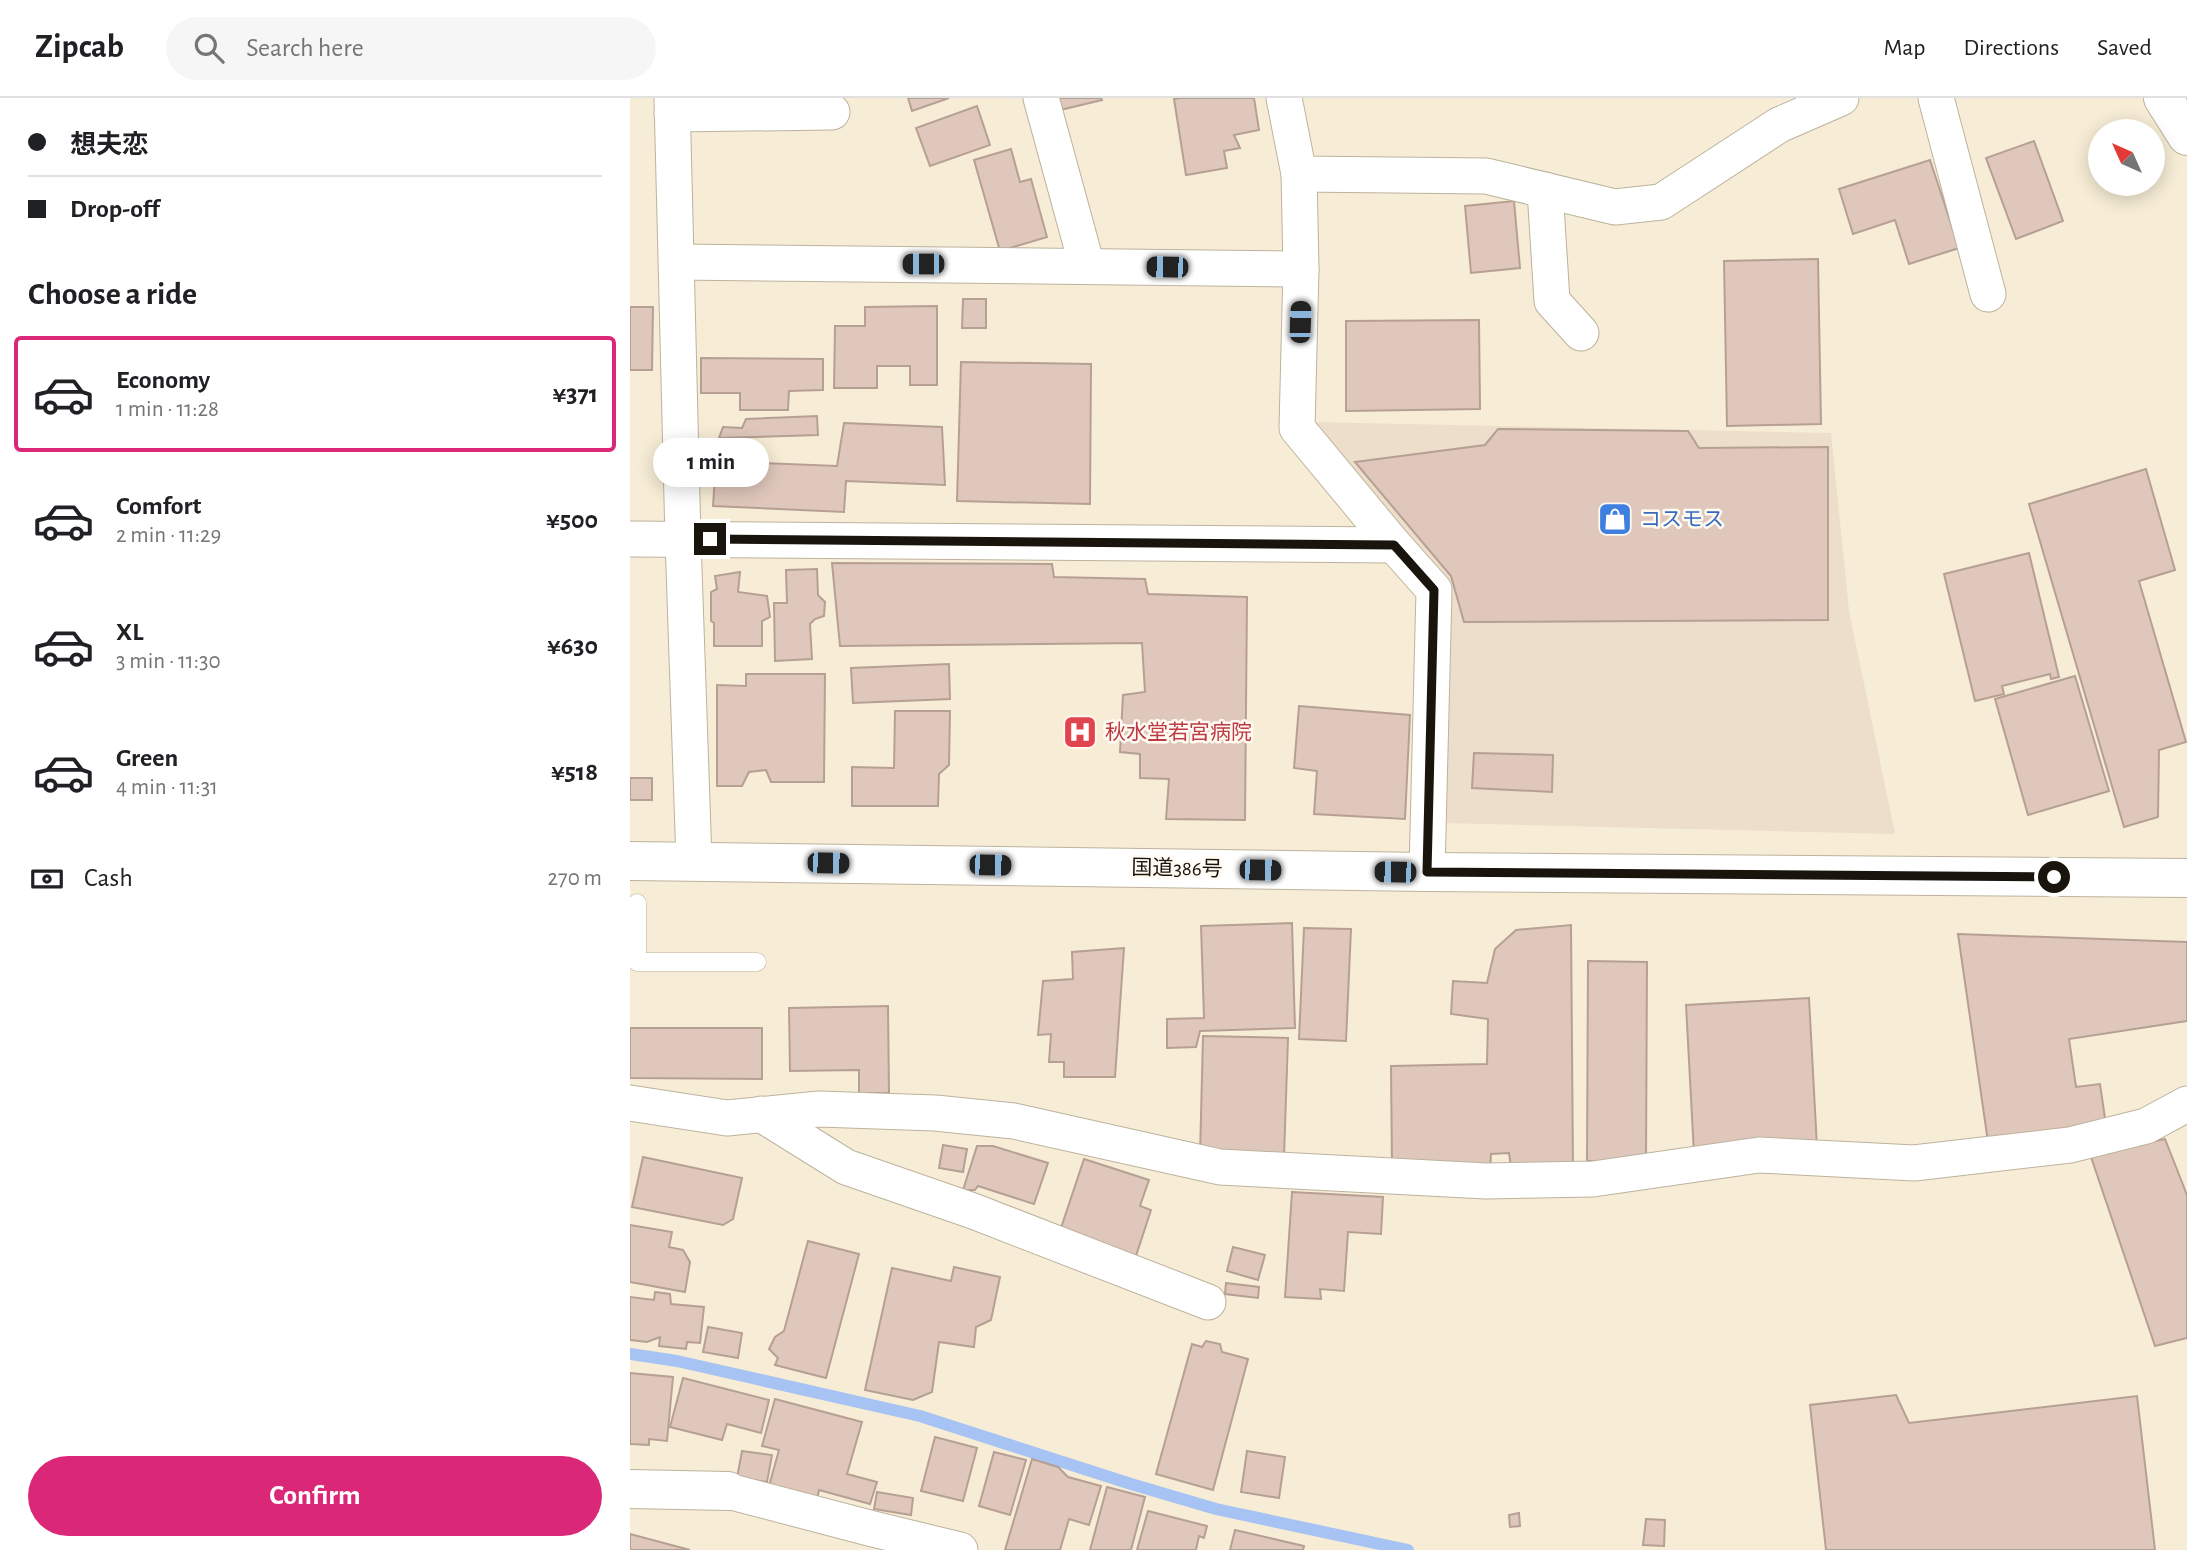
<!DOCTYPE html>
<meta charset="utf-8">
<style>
:root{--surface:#fff;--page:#f6f6f6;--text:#202124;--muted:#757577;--line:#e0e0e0;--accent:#db2777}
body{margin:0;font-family:"Alegreya Sans","Noto Sans JP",sans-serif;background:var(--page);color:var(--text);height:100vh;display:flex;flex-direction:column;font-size:26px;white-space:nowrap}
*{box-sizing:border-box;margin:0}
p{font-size:23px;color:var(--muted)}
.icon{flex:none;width:38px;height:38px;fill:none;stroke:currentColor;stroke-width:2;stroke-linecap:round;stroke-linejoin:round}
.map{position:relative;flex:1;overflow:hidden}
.side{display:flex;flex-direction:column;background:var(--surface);width:630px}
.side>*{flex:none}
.hud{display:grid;align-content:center;height:154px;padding:0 28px;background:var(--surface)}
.needle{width:46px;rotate:315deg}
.tools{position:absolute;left:1458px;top:21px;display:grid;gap:14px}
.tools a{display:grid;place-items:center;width:77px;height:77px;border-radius:50%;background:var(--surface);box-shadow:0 4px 18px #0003;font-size:35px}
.end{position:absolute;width:32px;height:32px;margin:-16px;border:9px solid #19150d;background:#fff;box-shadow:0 0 0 4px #fff}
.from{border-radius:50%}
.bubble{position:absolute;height:49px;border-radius:24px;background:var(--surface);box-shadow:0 4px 18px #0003;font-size:23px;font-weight:700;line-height:49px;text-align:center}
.car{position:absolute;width:21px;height:42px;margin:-21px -10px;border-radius:9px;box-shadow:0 0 5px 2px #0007;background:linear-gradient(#222 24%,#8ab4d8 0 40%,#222 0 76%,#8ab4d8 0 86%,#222 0)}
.hud b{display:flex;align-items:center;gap:24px;height:66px;font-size:26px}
.hud b+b{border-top:2px solid var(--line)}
.hud i{width:18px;height:18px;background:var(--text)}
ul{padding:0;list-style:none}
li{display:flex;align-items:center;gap:21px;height:116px;margin:0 14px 10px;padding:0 14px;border:4px solid transparent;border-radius:7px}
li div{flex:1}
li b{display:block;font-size:26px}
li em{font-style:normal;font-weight:700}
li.selected{border-color:var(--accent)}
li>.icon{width:63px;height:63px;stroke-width:1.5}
h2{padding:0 28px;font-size:32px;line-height:84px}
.pay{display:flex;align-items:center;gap:18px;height:77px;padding:0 28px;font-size:26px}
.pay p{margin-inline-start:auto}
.action{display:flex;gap:14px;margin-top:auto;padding:14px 28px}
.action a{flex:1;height:80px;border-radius:42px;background:var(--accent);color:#fff;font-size:28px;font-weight:700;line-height:80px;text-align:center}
header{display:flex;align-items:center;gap:42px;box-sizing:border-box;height:98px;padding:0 35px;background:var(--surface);border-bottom:2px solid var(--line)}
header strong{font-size:33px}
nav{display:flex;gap:38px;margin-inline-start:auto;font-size:24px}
.search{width:490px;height:63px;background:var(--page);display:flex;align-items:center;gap:18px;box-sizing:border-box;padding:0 24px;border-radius:38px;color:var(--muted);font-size:26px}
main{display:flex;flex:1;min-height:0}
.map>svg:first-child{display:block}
.commercial{fill:#ecdecb}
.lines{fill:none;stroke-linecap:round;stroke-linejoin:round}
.stream{stroke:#a7c3f4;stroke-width:12}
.building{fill:#dfc7bb;stroke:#b69f93;stroke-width:2}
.lane-casing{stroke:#bdb39d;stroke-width:19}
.street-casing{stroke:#bdb39d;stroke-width:37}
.secondary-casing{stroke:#bdb39d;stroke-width:40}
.highway-casing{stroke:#bdb39d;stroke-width:40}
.lane{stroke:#fff;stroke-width:18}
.street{stroke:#fff;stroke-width:35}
.secondary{stroke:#fff;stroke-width:38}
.highway{stroke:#fff;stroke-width:38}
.route{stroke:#19150d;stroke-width:9}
.labels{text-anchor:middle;stroke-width:5;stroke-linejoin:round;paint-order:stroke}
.shop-label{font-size:21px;fill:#366cbe;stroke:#fffbf2;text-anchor:start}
.health-label{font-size:21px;fill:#be3a42;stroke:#fffbf2;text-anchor:start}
.street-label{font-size:21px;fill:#19150d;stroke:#fffbf2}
</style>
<header>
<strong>Zipcab</strong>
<div class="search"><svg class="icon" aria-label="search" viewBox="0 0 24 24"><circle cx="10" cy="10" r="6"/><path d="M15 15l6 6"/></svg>Search here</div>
<nav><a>Map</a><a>Directions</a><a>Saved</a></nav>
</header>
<main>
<section class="side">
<div class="hud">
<b><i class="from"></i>想夫恋</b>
<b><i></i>Drop-off</b>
</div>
<h2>Choose a ride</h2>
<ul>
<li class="selected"><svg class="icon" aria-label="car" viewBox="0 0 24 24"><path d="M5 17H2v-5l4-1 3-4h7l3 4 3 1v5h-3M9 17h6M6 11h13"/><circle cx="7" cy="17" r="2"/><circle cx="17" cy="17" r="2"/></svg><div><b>Economy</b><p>1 min · 11:28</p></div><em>¥371</em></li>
<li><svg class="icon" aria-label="car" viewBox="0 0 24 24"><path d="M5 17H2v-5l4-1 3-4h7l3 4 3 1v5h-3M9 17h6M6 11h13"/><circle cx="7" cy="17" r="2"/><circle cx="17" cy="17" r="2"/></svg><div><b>Comfort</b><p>2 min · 11:29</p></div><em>¥500</em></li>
<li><svg class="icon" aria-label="car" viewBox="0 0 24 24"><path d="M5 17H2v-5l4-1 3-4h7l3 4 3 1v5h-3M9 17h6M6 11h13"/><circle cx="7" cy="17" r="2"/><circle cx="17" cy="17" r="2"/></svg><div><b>XL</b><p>3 min · 11:30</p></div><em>¥630</em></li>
<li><svg class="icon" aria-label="car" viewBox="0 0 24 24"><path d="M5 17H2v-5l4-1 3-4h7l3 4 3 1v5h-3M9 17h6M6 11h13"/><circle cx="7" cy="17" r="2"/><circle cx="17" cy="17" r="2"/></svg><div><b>Green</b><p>4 min · 11:31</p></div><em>¥518</em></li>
</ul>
<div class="pay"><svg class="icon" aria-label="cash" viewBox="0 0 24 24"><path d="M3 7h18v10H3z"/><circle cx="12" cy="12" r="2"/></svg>Cash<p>270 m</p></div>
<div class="action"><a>Confirm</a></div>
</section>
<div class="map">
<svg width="1557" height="1452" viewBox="0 0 1557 1452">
<rect width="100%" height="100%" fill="#f7edd6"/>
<!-- commercial -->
<path class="commercial" d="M680 324 1201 335 1219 513 1265 736 809 725 811 488Z"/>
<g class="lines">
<!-- stream -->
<path class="stream" d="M0 1256 47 1263 290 1318 501 1386 586 1411 778 1452"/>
</g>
<!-- building -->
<g class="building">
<path d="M278 0H319L282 13Z"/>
<path d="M422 0H471L472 2 426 13Z"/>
<path d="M550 0H624L629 32 604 37 610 50 594 53 597 70 556 77 544 1Z"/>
<path d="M347 8 360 47 300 68 286 30Z"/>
<path d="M1404 43 1433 123 1386 141 1356 60Z"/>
<path d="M381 51 390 84 401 81 417 139 370 153 344 62Z"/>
<path d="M1300 62 1329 150 1279 166 1265 122 1223 136 1209 91Z"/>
<path d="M884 103 890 170 841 175 835 108Z"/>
<path d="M1188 161 1191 326 1097 328 1094 163Z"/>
<path d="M333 201H356V230H332Z"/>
<path d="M307 208V287H280V268H247V290H204L205 228H235V209Z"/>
<path d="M0 209H23L22 272H0Z"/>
<path d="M849 222 850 311 716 313V223Z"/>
<path d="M71 260 193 261V292L159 293 158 312H110V295H71Z"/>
<path d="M331 264 461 266 460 406 327 403Z"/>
<path d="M187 318 188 337 89 340 93 329 112 330 116 321Z"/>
<path d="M214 325 312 329 315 387 216 383 214 414 83 408 86 363 207 368Z"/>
<path d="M868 331 1058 333 1069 350 1198 349V522L834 524 821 478 725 364 855 347Z"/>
<path d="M1516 371 1545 472 1509 483 1556 644 1529 652 1528 719 1494 729 1399 406Z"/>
<path d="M1399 455 1429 579 1421 581 1420 576 1372 588 1374 596 1345 603 1314 476Z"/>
<path d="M202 465 422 466 424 479 515 481 518 496 617 499 615 722 536 721 539 681 510 680V656L490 654 493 597 515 594 512 545 210 548Z"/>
<path d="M187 471 188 497 195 504 194 518 185 521 180 526 182 561 145 563 144 505H157L156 472Z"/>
<path d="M110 474 108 494 137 498 140 519 132 523V548H84V525L81 523V494L87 491 85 478Z"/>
<path d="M319 566 320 601 223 605 221 570Z"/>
<path d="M116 576H195L194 684H141L136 672 119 674 112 688H87V587L116 588Z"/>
<path d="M1445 578 1479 693 1398 717 1365 601Z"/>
<path d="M669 608 780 617 775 721 684 716 687 673 664 670Z"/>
<path d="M265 613H320L319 667 309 676 308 708H222V669L264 670Z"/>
<path d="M844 655 923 657 922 694 842 690Z"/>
<rect x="0" y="680" width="22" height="22"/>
<path d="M662 825 665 930 570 933 566 949 537 950V921L574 920 571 828Z"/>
<path d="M941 827 943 1072 882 1076 879 1055 861 1056 860 1073 762 1069 761 968 857 966 858 921 821 916 823 883 857 885 865 851 886 832Z"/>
<path d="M674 830 721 831 716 943 669 941Z"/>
<path d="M1328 836 1557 844V923L1439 941 1446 989 1470 986 1476 1027 1358 1044Z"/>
<path d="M494 850 485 979H434V964H419L421 936 408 937 413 883 443 881 442 854Z"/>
<path d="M958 863 1017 864 1016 1063H957Z"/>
<path d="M1179 900 1187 1049 1064 1056 1056 907Z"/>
<path d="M258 908 259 995H229V972L160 973 159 910Z"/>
<path d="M0 930H132V981L0 980Z"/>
<path d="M573 938 658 940 654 1059 570 1058Z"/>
<path d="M1535 1041 1557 1097V1240L1525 1248 1460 1056Z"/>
<path d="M313 1047 337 1051 333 1074 309 1070Z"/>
<path d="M347 1048H363L418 1065 404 1106 348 1088 345 1092H333Z"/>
<path d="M13 1059 112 1080 103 1121 93 1127 2 1109Z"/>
<path d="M454 1061 519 1082 510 1108 521 1112 504 1164 430 1133Z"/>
<path d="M662 1094 753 1099 751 1136 718 1134 714 1193 690 1191 691 1201 655 1199Z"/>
<path d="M0 1127 42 1134 39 1149 53 1152 60 1164 55 1194 0 1184Z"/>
<path d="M178 1143 229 1156 196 1280 145 1267 148 1260 139 1251 145 1239 154 1233Z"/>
<path d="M603 1149 635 1157 628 1182 597 1173Z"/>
<path d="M324 1169 370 1179 361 1222 346 1229 344 1249 309 1244 302 1294 283 1302 235 1292 262 1170 321 1183Z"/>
<path d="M596 1185 629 1189 628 1200 595 1196Z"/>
<path d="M25 1194 40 1196 41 1206 74 1209 70 1245 57 1244 56 1251 29 1248 30 1239 17 1244 0 1242V1199L24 1202Z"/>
<path d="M78 1229 112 1235 108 1260 73 1254Z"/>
<path d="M576 1243 590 1246 592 1254 618 1261 583 1392 526 1376 562 1246 572 1249Z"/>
<path d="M0 1275 43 1279 37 1343 19 1341V1347L0 1346Z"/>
<path d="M53 1280 139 1302 131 1335 97 1326 92 1342 40 1329Z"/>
<path d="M1266 1297 1279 1325 1507 1298 1525 1452H1196L1180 1307Z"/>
<path d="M145 1301 232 1324 217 1376 247 1384 240 1406 189 1392 187 1401 139 1388 149 1352 132 1348Z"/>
<path d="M305 1339 347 1350 333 1403 291 1393Z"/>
<path d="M112 1353 142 1357 137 1384 107 1380Z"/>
<path d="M617 1353 655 1359 649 1400 611 1394Z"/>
<path d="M364 1354 396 1362 380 1417 349 1408Z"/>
<path d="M402 1361 428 1369 438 1379 471 1388 459 1427 439 1421 430 1452H375Z"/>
<path d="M477 1389 515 1399 501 1452H460Z"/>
<path d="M247 1394 283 1400 281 1417 244 1411Z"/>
<path d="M518 1413 577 1428 574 1440 569 1438 566 1452H507Z"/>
<path d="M889 1415 890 1428 880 1429 879 1417Z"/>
<path d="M1016 1421 1035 1422 1034 1448 1013 1447Z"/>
<path d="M605 1432 674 1448 673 1452H600Z"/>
<path d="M0 1436 60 1452H0Z"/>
</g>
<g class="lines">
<!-- lane casing -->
<g class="lane-casing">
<path id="lane" d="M7 805V864H127"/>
</g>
<!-- street casing -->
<g class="street-casing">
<g id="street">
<path d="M42 0 53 441 64 763"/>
<path d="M411 0 457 168"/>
<path d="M654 0 669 76 671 171 667 330 764 447 804 492 797 774"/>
<path d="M1306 0 1358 196"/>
<path d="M42 16 202 14"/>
<path d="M669 76 856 78 985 109 1031 104 1149 27 1211 0"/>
<path d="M915 92 922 203 951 235"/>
<path d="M47 164 671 171"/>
<path d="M0 441 764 447"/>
<path d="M0 1005 97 1020 189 1011 305 1015 384 1023 590 1069 856 1083 963 1081 1129 1057 1284 1065 1440 1047 1516 1028 1557 1006"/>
<path d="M131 1016 216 1069 343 1113 578 1204"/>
<path d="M98 1393 243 1431 330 1452"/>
</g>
</g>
<!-- secondary casing -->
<g class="secondary-casing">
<g id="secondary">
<path d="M1533 0 1557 38"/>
<path d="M0 1391 98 1393"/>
</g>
</g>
<!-- highway casing -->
<g class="highway-casing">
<path id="highway" d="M0 763 797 774 1557 780"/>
</g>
<!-- lane -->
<use href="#lane" class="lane"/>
<!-- street -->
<use href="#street" class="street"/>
<!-- secondary -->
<use href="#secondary" class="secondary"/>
<!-- highway -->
<use href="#highway" class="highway"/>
</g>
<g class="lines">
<!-- route -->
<path class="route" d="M80 441 764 447 804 492 797 774 1424 779"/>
</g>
<!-- icons -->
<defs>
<g id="shop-square" transform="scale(1.75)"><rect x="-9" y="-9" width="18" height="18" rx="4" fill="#3f7fe0" stroke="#fffbf2"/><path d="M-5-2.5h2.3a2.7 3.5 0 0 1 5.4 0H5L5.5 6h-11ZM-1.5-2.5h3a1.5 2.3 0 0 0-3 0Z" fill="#fff"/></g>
<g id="hospital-square" transform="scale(1.75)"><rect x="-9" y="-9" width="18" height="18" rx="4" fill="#e0444e" stroke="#fffbf2"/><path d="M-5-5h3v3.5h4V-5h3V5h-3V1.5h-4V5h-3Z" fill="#fff"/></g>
</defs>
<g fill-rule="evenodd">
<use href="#shop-square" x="985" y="421"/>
<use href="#hospital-square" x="450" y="634"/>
</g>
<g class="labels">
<!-- shop labels -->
<g class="shop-label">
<text x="1010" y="428">コスモス</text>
</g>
<!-- health labels -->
<g class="health-label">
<text x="475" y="641">秋水堂若宮病院</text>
</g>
<!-- street labels -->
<g class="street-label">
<text transform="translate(547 770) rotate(1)" y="7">国道386号</text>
</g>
</g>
</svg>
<div class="tools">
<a><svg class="needle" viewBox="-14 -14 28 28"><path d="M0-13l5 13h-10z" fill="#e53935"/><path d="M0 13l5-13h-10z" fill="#757577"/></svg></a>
</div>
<i class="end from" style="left:1424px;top:779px"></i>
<i class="end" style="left:80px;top:441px"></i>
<div class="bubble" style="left:23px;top:340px;width:116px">1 min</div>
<i class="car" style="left:293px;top:166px;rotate:270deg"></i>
<i class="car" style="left:537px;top:169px;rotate:271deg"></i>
<i class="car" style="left:670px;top:224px;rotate:2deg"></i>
<i class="car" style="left:198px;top:765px;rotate:91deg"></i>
<i class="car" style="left:360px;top:767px;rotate:91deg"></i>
<i class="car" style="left:630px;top:772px;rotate:91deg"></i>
<i class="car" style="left:765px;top:774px;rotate:271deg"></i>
</div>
</main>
